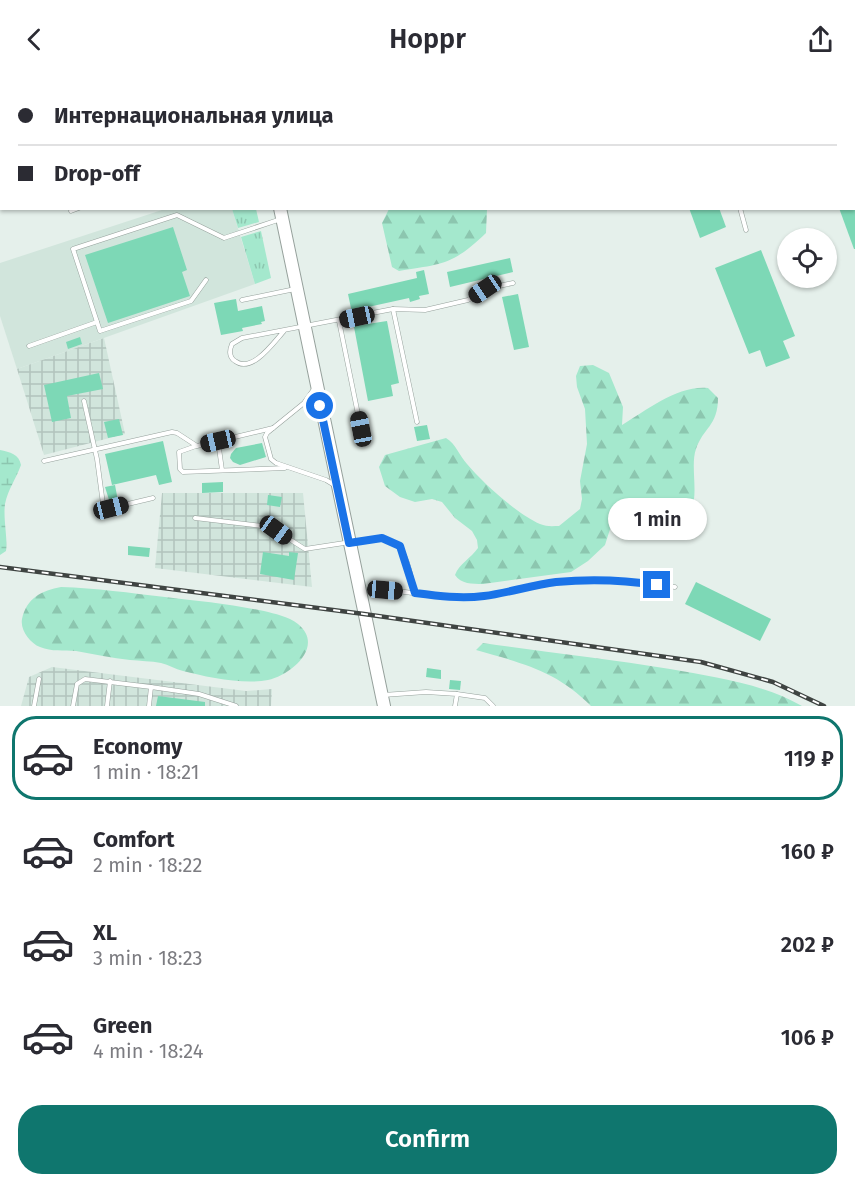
<!DOCTYPE html>
<meta charset="utf-8">
<style>
:root{--surface:#fff;--page:#f7f7f7;--text:#2b2b33;--muted:#7c7c81;--line:#e1e1e2;--accent:#0f766e}
body{margin:0;font-family:"Fira Sans",sans-serif;background:var(--page);color:var(--text);height:100vh;display:flex;flex-direction:column;font-size:22px;white-space:nowrap}
*{box-sizing:border-box;margin:0}
p{font-size:20px;color:var(--muted)}
.icon{flex:none;width:33px;height:33px;fill:none;stroke:currentColor;stroke-width:2;stroke-linecap:round;stroke-linejoin:round}
.map{position:relative;height:628px;overflow:hidden}
.drawer{display:flex;flex-direction:column;background:var(--surface);flex:1}
.drawer>*{flex:none}
.top-card{position:absolute;left:0px;top:0px;width:855px;height:132px;box-shadow:0 2px 4px #0004;display:grid;align-content:center;height:132px;padding:0 18px;background:var(--surface)}
.tools{position:absolute;left:777px;top:150px;display:grid;gap:12px}
.tools a{display:grid;place-items:center;width:60px;height:60px;border-radius:50%;background:var(--surface);box-shadow:0 2px 4px #0004;font-size:30px}
.end{position:absolute;width:27px;height:27px;margin:-14px;border:8px solid #1a73e8;background:#fff;box-shadow:0 0 0 3px #fff}
.from{border-radius:50%}
.bubble{position:absolute;height:42px;border-radius:21px;background:var(--surface);box-shadow:0 2px 4px #0004;font-size:20px;font-weight:600;line-height:42px;text-align:center}
.car{position:absolute;width:18px;height:36px;margin:-18px -9px;border-radius:8px;box-shadow:0 0 4px 2px #0007;background:linear-gradient(#222 24%,#8ab4d8 0 40%,#222 0 76%,#8ab4d8 0 86%,#222 0)}
.top-card b{display:flex;align-items:center;gap:21px;height:57px;font-size:22px}
.top-card b+b{border-top:2px solid var(--line)}
.top-card i{width:15px;height:15px;background:var(--text)}
ul{padding:10px 0 0;list-style:none}
li{display:flex;align-items:center;gap:18px;height:84px;margin:0 12px 9px;padding:0 6px;border:3px solid transparent;border-radius:24px}
li div{flex:1}
li b{display:block;font-size:22px}
li em{font-style:normal;font-weight:600}
li.current{border-color:var(--accent)}
li>.icon{width:54px;height:54px;stroke-width:1.5}
.cta{display:flex;gap:12px;margin-top:auto;padding:12px 18px}
.cta a{flex:1;height:69px;border-radius:24px;background:var(--accent);color:#fff;font-size:24px;font-weight:600;line-height:69px;text-align:center}
header{display:flex;justify-content:space-between;align-items:center;height:78px;padding:0 18px;background:var(--surface);font-size:27px;font-weight:600}
.map>svg:first-child{display:block}
.built{fill:#d1e5dc}
.industrial{fill:url(#industrial-grid)}
.grass{fill:url(#grass-tufts)}
.forest{fill:url(#forest-firs)}
.wetland{fill:url(#wetland-marsh)}
.building{fill:#7dd8b6}
.lines{fill:none;stroke-linecap:round;stroke-linejoin:round}
.service-casing{stroke:#96a19c;stroke-width:5}
.primary-casing{stroke:#96a19c;stroke-width:14}
.service{stroke:#fff;stroke-width:4}
.primary{stroke:#fff;stroke-width:12}
.rail-casing{stroke:#3f4442;stroke-width:4.5}
.rail{stroke:#fff;stroke-width:2;stroke-dasharray:7;stroke-linecap:butt}
.route{stroke:#1a73e8;stroke-width:8}
</style>
<header><svg class="icon" aria-label="back" viewBox="0 0 24 24"><path d="M15 5l-7 7 7 7"/></svg>Hoppr<svg class="icon" aria-label="share" viewBox="0 0 24 24"><path d="M12 15V3M7 8l5-5 5 5M5 13v7h14v-7"/></svg></header>
<div class="map">
<svg width="855" height="628" viewBox="0 0 855 628">
<defs>
<pattern id="industrial-grid" width="8" height="8" patternUnits="userSpaceOnUse" patternTransform="scale(1.5)"><rect width="8" height="8" fill="#d1e5dc"/><path d="M0 4h8M4 0v8" fill="none" stroke="#b2c3bc"/></pattern>
<pattern id="grass-tufts" width="24" height="20" patternUnits="userSpaceOnUse" patternTransform="scale(1.5)"><rect width="24" height="20" fill="#a4e8cd"/><path d="M3 7l-1-3M5 7V3M7 7l1-3M15 17l-1-3M17 17v-4M19 17l1-3" fill="none" stroke="#8cc6af"/></pattern>
<pattern id="forest-firs" width="22" height="20" patternUnits="userSpaceOnUse" patternTransform="scale(1.5)"><rect width="22" height="20" fill="#a4e8cd"/><path d="M5 1l3.5 6h-7zM16 11l3.5 6h-7z" fill="#8cc6af"/></pattern>
<pattern id="wetland-marsh" width="20" height="14" patternUnits="userSpaceOnUse" patternTransform="scale(1.5)"><rect width="20" height="14" fill="#a4e8cd"/><path d="M1 5h8M5 5V1M11 12h8M15 12V8" fill="none" stroke="#8cc6af"/></pattern>
</defs>
<rect width="100%" height="100%" fill="#e5f0eb"/>
<!-- built -->
<path class="built" d="M165 131H232L255 206 17 291 0 238V185Z"/>
<!-- industrial -->
<g class="industrial">
<path d="M104 260 125 356 44 377 17 291Z"/>
<path d="M162 415H303L312 509 155 490Z"/>
<path d="M52 589 246 613 272 611 271 628H21L29 599Z"/>
</g>
<!-- grass -->
<g class="grass">
<path d="M232 131H256L259 144 238 150Z"/>
<path d="M261 153 271 200 255 206 241 159Z"/>
</g>
<!-- forest -->
<g class="forest">
<path d="M326 0H467L468 1 327 2Z"/>
<path d="M389 131H487L486 155C453 187 442 186 399 193L392 189 382 145Z"/>
<path d="M593 287 609 295 623 329 622 347C647 332 678 307 708 310L718 320C718 348 703 350 696 371 690 388 699 416 691 432 687 439 676 446 670 452L647 449 630 423 622 422 617 429 605 467 588 483 571 494 483 506C472 506 461 506 455 497 459 486 471 480 478 470L477 462 472 453 455 440 442 424 432 421 415 424 400 419 385 408 379 389 385 377 446 360C456 366 459 377 467 386 483 405 517 436 540 446 547 449 553 448 559 448L580 431 582 421 580 403 587 366 585 331 577 309 576 298 580 288Z"/>
<path d="M61 509C96 510 130 515 165 519 198 523 231 526 264 533 275 536 288 538 298 546 325 568 291 597 268 602 244 607 206 599 183 593 175 591 169 587 161 585 151 583 140 583 130 582 112 580 94 576 76 573 63 572 52 574 40 569 30 565 20 552 22 541 27 519 42 513 61 509Z"/>
<path d="M483 565C545 574 608 581 670 591 713 599 762 605 802 628H591C557 593 522 585 476 572Z"/>
</g>
<!-- wetland -->
<path class="wetland" d="M0 372C10 374 19 376 21 387 16 401 8 411 5 426 3 441 8 462 6 473L0 477Z"/>
<!-- building -->
<g class="building">
<path d="M689 130H719L726 149 700 160Z"/>
<path d="M839 130H855V171H854Z"/>
<path d="M173 149 187 192 182 194 190 218 108 245 85 177Z"/>
<path d="M761 172 795 258 783 263 790 280 766 289 760 272 749 276 715 190Z"/>
<path d="M510 180 513 194 450 209 447 194Z"/>
<path d="M424 192 429 216 419 218 420 221 410 224 409 220 359 231V233L352 235 348 216 417 200 416 194Z"/>
<path d="M518 216 529 269 514 272 502 219Z"/>
<path d="M236 221 238 233 262 228 265 243 261 244 262 246 242 250 243 253 221 257 214 225Z"/>
<path d="M360 241 361 247 387 243 399 305 391 307 393 318 368 323 354 249V243Z"/>
<path d="M80 259 82 266 68 271 66 264Z"/>
<path d="M99 295 103 311 67 318 71 340 52 344 44 307Z"/>
<path d="M119 341 123 357 108 360 104 344Z"/>
<path d="M427 347 430 361 417 363 414 349Z"/>
<path d="M163 363 172 404 159 407 156 397 112 407 105 376Z"/>
<path d="M262 365 266 379 240 387 233 384 230 380 231 376 236 370Z"/>
<path d="M223 404V414L202 415V405Z"/>
<path d="M115 407 118 423 110 425 105 409Z"/>
<path d="M268 417 282 419 280 429 267 427Z"/>
<path d="M128 468 150 470 149 479 128 477Z"/>
<path d="M263 474 289 478V474L298 475 294 502 260 496Z"/>
<path d="M696 504 771 541 760 563 685 526Z"/>
<path d="M427 590 441 592V601L426 599Z"/>
<path d="M450 602 461 603 460 612 449 611Z"/>
<path d="M158 618 205 624V628H156Z"/>
</g>
<g class="lines">
<!-- service casing -->
<g class="service-casing">
<g id="service">
<path d="M700 0 701 2"/>
<path d="M138 2 142 0"/>
<path d="M740 130 746 152"/>
<path d="M71 133 79 130"/>
<path d="M206 202 191 223 100 253 73 171 177 137 224 160 281 141"/>
<path d="M242 222 295 211"/>
<path d="M393 231 417 344"/>
<path d="M339 243 361 351"/>
<path d="M284 253C274 264 252 296 235 283 229 279 229 273 232 266L242 260 393 231 425 232 468 222 485 211 513 205"/>
<path d="M29 268 97 244"/>
<path d="M314 311 304 325 267 355 265 359 271 381 276 385 326 402 336 408"/>
<path d="M84 323 97 381 103 426 111 430 153 420"/>
<path d="M218 363 222 392"/>
<path d="M196 368 179 374 180 391 183 394 285 390"/>
<path d="M44 383 172 354 177 355 197 368 273 350"/>
<path d="M195 440 270 449 305 471 377 460C408 462 408 490 415 515"/>
<path d="M385 512C412 514 439 520 467 519 491 519 514 510 538 507 584 500 630 503 675 509"/>
<path d="M457 616 485 620 493 628"/>
<path d="M383 617 426 614 457 616 455 628"/>
<path d="M34 628 39 601"/>
<path d="M73 628 77 606 85 601 151 609"/>
<path d="M107 628 110 603"/>
<path d="M149 628 151 609 199 616 236 628"/>
</g>
</g>
<!-- primary casing -->
<g class="primary-casing">
<g id="primary">
<path d="M253 0V2"/>
<path d="M280 130 384 628"/>
</g>
</g>
<!-- service -->
<use href="#service" class="service"/>
<!-- primary -->
<use href="#primary" class="primary"/>
<!-- rail casing -->
<g class="rail-casing">
<path id="rail" d="M0 489 364 536 701 584 773 604 824 628"/>
</g>
<!-- rail -->
<use href="#rail" class="rail"/>
</g>
<g class="lines">
<!-- route -->
<path class="route" d="M320 328 349 465 382 460 400 468 415 515C438 518 461 521 484 518 508 515 532 507 556 504 589 501 624 502 657 507"/>
</g>
</svg>
<div class="tools">
<a><svg class="icon" aria-label="locate" viewBox="0 0 24 24"><circle cx="12" cy="12" r="6"/><path d="M12 2v4M12 18v4M2 12h4M18 12h4"/></svg></a>
</div>
<i class="end from" style="left:320px;top:328px"></i>
<i class="end" style="left:657px;top:507px"></i>
<div class="bubble" style="left:608px;top:420px;width:99px">1 min</div>
<i class="car" style="left:485px;top:211px;rotate:236deg"></i>
<i class="car" style="left:357px;top:239px;rotate:258deg"></i>
<i class="car" style="left:361px;top:351px;rotate:349deg"></i>
<i class="car" style="left:218px;top:363px;rotate:257deg"></i>
<i class="car" style="left:111px;top:430px;rotate:76deg"></i>
<i class="car" style="left:276px;top:452px;rotate:126deg"></i>
<i class="car" style="left:385px;top:512px;rotate:95deg"></i>
<div class="top-card">
<b><i class="from"></i>Интернациональная улица</b>
<b><i></i>Drop-off</b>
</div>
</div>
<section class="drawer">
<ul>
<li class="current"><svg class="icon" aria-label="car" viewBox="0 0 24 24"><path d="M5 17H2v-5l4-1 3-4h7l3 4 3 1v5h-3M9 17h6M6 11h13"/><circle cx="7" cy="17" r="2"/><circle cx="17" cy="17" r="2"/></svg><div><b>Economy</b><p>1 min · 18:21</p></div><em>119 ₽</em></li>
<li><svg class="icon" aria-label="car" viewBox="0 0 24 24"><path d="M5 17H2v-5l4-1 3-4h7l3 4 3 1v5h-3M9 17h6M6 11h13"/><circle cx="7" cy="17" r="2"/><circle cx="17" cy="17" r="2"/></svg><div><b>Comfort</b><p>2 min · 18:22</p></div><em>160 ₽</em></li>
<li><svg class="icon" aria-label="car" viewBox="0 0 24 24"><path d="M5 17H2v-5l4-1 3-4h7l3 4 3 1v5h-3M9 17h6M6 11h13"/><circle cx="7" cy="17" r="2"/><circle cx="17" cy="17" r="2"/></svg><div><b>XL</b><p>3 min · 18:23</p></div><em>202 ₽</em></li>
<li><svg class="icon" aria-label="car" viewBox="0 0 24 24"><path d="M5 17H2v-5l4-1 3-4h7l3 4 3 1v5h-3M9 17h6M6 11h13"/><circle cx="7" cy="17" r="2"/><circle cx="17" cy="17" r="2"/></svg><div><b>Green</b><p>4 min · 18:24</p></div><em>106 ₽</em></li>
</ul>
<div class="cta"><a>Confirm</a></div>
</section>
